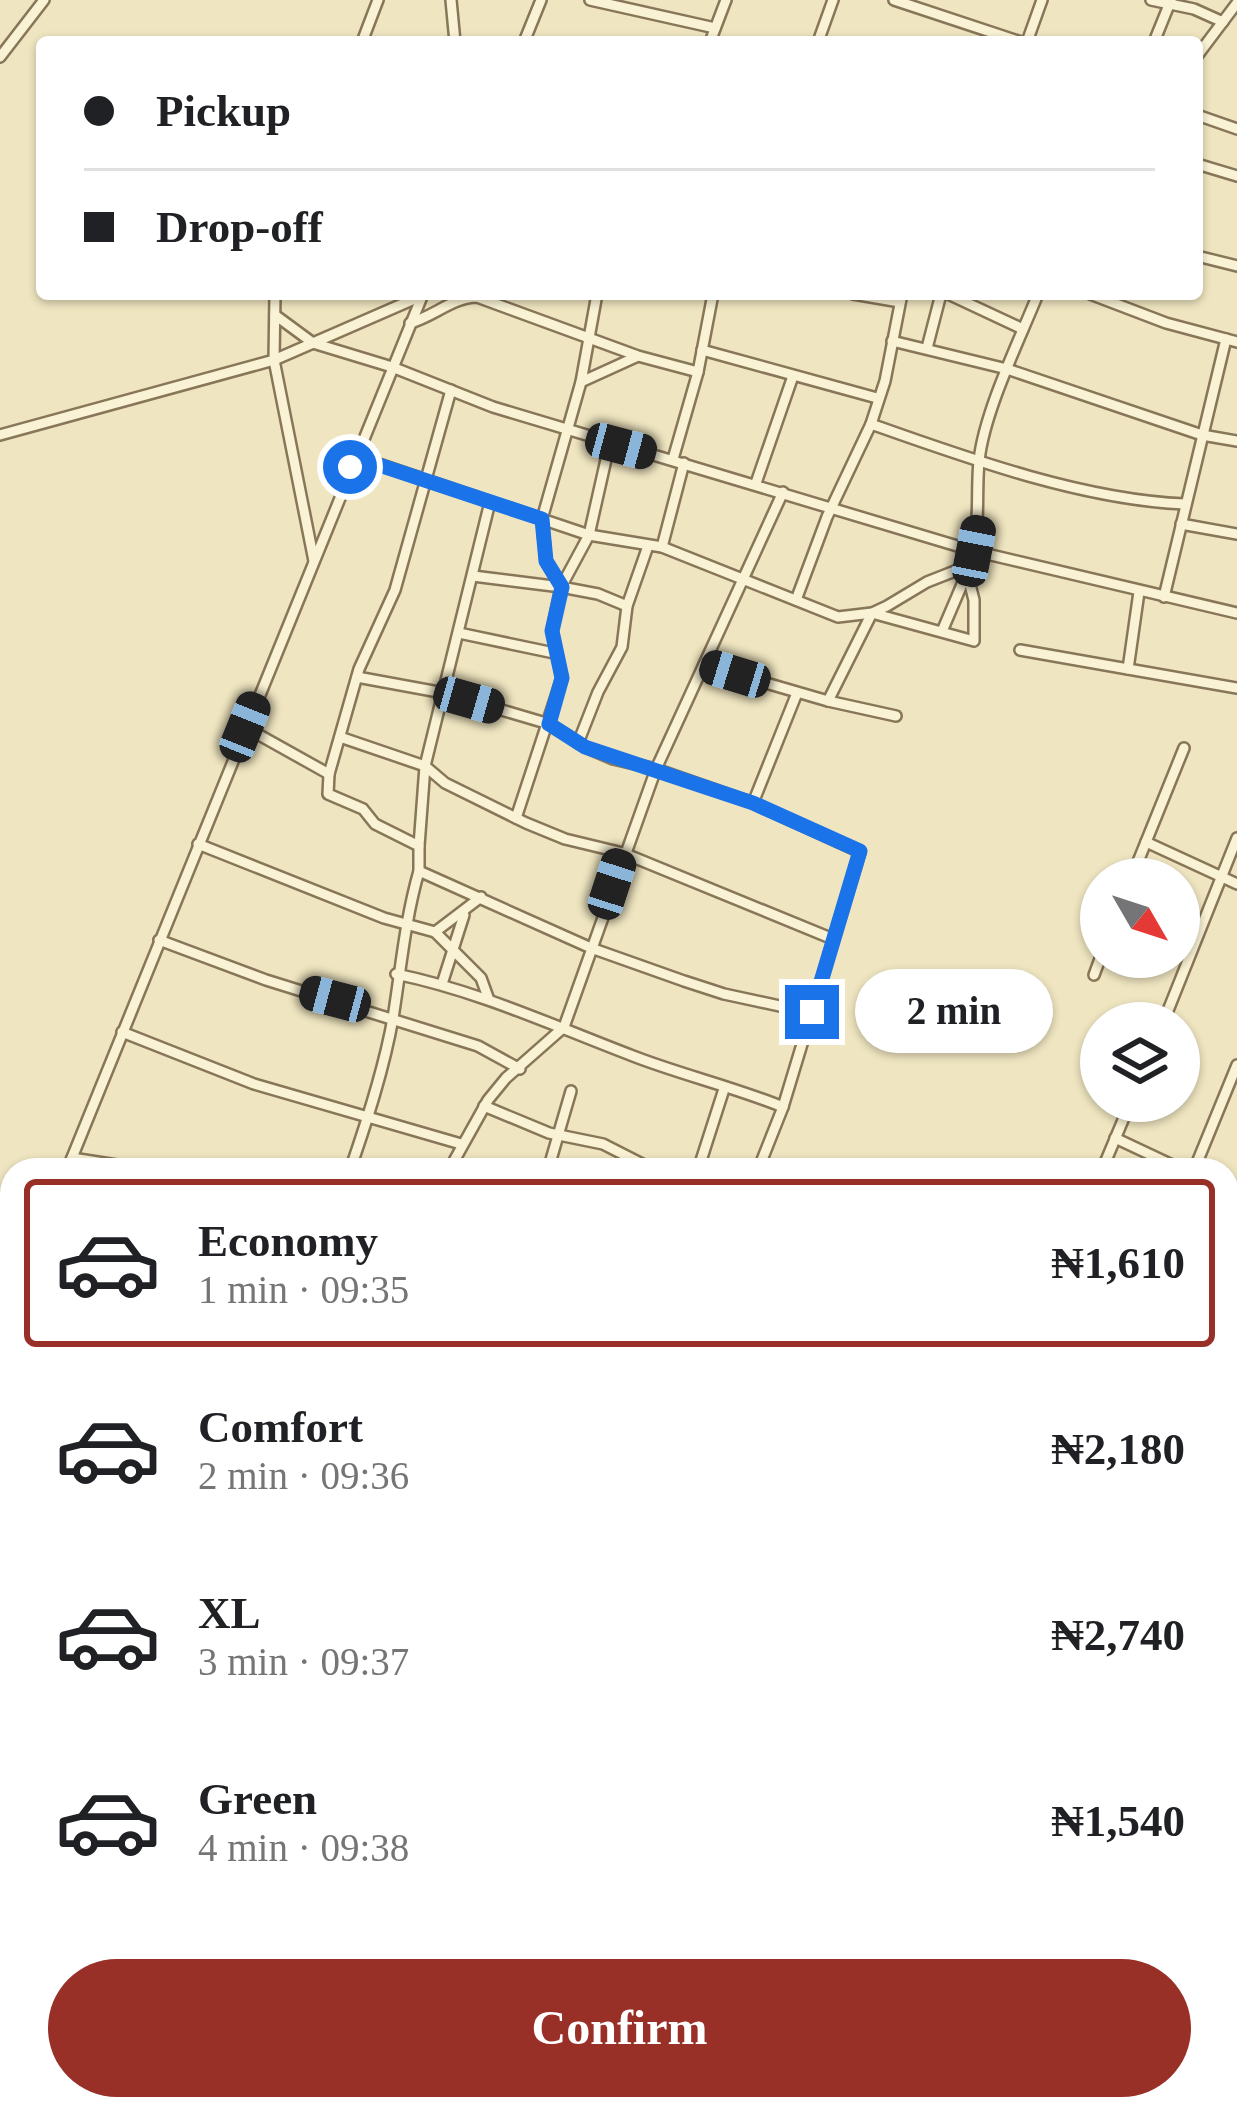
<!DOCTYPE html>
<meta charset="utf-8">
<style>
:root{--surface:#fff;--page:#f6f6f6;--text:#202124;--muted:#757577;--line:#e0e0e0;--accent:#983027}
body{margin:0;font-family:"Times New Roman",serif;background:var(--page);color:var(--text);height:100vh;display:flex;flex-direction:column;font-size:45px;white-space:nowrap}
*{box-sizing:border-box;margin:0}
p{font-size:39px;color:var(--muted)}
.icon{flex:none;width:66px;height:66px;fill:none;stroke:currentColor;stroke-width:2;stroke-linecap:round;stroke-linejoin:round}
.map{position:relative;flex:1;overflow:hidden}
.sheet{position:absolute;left:0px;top:1158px;width:1239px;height:963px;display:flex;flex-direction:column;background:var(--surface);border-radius:36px 36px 0 0;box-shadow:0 3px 9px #0004}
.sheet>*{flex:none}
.hud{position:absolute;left:36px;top:36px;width:1167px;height:264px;border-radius:12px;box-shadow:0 3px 9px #0004;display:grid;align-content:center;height:264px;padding:0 48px;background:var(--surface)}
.needle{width:78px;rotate:129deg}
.tools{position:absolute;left:1080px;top:858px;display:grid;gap:24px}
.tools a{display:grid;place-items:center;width:120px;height:120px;border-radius:50%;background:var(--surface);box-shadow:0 3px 9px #0004;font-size:60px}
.end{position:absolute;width:54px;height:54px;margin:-27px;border:15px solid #1a73e8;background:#fff;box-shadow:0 0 0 6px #fff}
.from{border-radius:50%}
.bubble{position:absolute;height:84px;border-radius:42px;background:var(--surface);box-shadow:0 3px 9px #0004;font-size:39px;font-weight:800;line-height:84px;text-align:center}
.car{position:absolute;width:36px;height:72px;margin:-36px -18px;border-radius:15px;box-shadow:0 0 9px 3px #0007;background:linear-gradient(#222 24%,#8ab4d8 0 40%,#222 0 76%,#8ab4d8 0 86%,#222 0)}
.hud b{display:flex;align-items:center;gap:42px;height:114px;font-size:45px}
.hud b+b{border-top:3px solid var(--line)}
.hud i{width:30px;height:30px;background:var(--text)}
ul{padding:21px 0 0;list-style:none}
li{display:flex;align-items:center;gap:36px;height:168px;margin:0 24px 18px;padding:0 24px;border:6px solid transparent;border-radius:12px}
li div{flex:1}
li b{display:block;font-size:45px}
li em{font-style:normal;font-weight:800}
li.selected{border-color:var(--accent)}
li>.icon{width:108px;height:108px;stroke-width:1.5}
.button{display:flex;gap:24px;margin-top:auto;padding:24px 48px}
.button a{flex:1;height:138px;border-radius:72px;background:var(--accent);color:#fff;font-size:48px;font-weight:800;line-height:138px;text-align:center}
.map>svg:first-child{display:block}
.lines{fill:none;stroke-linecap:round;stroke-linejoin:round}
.street-casing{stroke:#887658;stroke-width:14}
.street{stroke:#f9f2d4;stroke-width:9}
.route{stroke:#1a73e8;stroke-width:15}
</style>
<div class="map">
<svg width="1237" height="2119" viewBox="0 0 1237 2119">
<rect width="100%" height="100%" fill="#efe5c0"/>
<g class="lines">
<!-- street casing -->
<g class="street-casing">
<g id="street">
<path d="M451 0 455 42"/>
<path d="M590 0 715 28"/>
<path d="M894 0 1021 42"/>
<path d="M1151 0 1194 9 1223 22"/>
<path d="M362 42 378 0"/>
<path d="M524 42 541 0"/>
<path d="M710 42 726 0"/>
<path d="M818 42 833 0"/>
<path d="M1027 42 1042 0"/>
<path d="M1154 42 1171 0"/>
<path d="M1197 56 1237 3"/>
<path d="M0 57 44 0"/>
<path d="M1197 115 1237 129"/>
<path d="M1197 164 1237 176"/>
<path d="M1197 256 1237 266"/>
<path d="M275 294 274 360 314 561"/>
<path d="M853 294 900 302"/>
<path d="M948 294 1023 329"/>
<path d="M1090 294 1166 323 1237 342"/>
<path d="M275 315 313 343 392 367 493 407 974 551 1237 613"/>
<path d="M410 323C433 317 453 297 477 297L638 356 698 372"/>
<path d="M892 341 1007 369 1202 435 1237 441"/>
<path d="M927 348 941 294"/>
<path d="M702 350 877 398"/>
<path d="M581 382 636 357"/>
<path d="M451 390 395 590 359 669 329 774 328 794 363 809 375 824 419 846V871L591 948 684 981 724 994 812 1013"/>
<path d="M871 424C967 458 1083 500 1185 504"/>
<path d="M0 435 274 360 421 296"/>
<path d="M610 442 589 535 561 587 598 594 627 606"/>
<path d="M355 456 589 535 662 547 838 617 872 613 887 606 927 582 960 569 974 551"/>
<path d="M673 459 698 372 713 294"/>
<path d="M756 483 793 376"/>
<path d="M490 502 425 766 445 783 526 823 565 839 623 853 833 939"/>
<path d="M1181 524 1237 534"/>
<path d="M662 547 684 463"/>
<path d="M973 554C980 522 976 493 979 461 984 412 1019 341 1038 294"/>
<path d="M473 576 561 587"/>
<path d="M1139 592 1128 669 1237 688"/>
<path d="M1164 597 1226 339"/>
<path d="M796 600 827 517 871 424 885 381 902 294"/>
<path d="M943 629 966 575"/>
<path d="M459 633 554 653"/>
<path d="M1020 650 1128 669"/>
<path d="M704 665 828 701 872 613 974 641V600L967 573"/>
<path d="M357 677 444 693 549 724 585 747 613 759 656 769 753 803 860 852 783 1107 758 1170"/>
<path d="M828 701 896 716"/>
<path d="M245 727 329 774"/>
<path d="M340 737 425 766 419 846"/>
<path d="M578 743 598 692 622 647 627 606 648 546"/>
<path d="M753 803 797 693"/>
<path d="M516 818 562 678 552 631 561 587 546 561 542 519 581 382 597 294"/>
<path d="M1146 842 1237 884"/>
<path d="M198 844 384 918 435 932 481 897"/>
<path d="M1131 879 1184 748"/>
<path d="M435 932 481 978 489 1000"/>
<path d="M159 940 266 980 478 1046 520 1069"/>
<path d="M396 974C479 991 554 1026 633 1056 682 1075 734 1087 783 1107"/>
<path d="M1094 975 1101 956"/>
<path d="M442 984 464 915"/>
<path d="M1163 1023 1237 838"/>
<path d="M122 1032 254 1084 461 1144"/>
<path d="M484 1106 549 1133 603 1144 654 1170"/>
<path d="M1115 1138 1183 1170"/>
<path d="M72 1158 149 1170"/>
<path d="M67 1170 423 294"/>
<path d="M350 1170C367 1121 384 1069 393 1018 401 968 405 920 419 871"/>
<path d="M449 1170 488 1100 506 1078 564 1027 656 769 783 492"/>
<path d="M548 1170 571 1091"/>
<path d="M698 1170 724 1089"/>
<path d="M1102 1170 1131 1101"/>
<path d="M1194 1170 1237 1065"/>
<path d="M1227 1189 1237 1194"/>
<path d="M1227 1313 1237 1288"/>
<path d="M0 1324 12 1296"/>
<path d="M0 1406H12"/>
<path d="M0 1497 12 1499"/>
<path d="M0 1619 12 1618"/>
<path d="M1227 1643 1237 1647"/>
<path d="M1227 1708 1237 1681"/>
<path d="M1227 1742 1237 1747"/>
<path d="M0 1803 12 1806"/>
<path d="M1227 1854 1237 1858"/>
<path d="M0 1875 12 1879"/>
<path d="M0 1928 12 1911"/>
<path d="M1227 1954 1237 1958"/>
<path d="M0 1987 12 1992"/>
<path d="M1227 2031 1237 2008"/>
<path d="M0 2091 12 2040"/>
<path d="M68 2109 98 2119"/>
<path d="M305 2109 330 2119"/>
<path d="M596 2109 623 2119"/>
<path d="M882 2109 911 2119"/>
<path d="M1154 2109 1176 2119"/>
<path d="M226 2119 230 2109"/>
<path d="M264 2119 273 2109"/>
<path d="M564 2119 567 2109"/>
<path d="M707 2119 710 2109"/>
<path d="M835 2119 837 2109"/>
<path d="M993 2119 996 2109"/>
<path d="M1189 2119 1193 2109"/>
</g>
</g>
<!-- street -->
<use href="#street" class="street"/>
</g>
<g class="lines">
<!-- route -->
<path class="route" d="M350 467 355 457 542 519 546 561 562 587 552 631 562 678 549 724 585 747 753 803 860 851 812 1012"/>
</g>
</svg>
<div class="tools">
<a><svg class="needle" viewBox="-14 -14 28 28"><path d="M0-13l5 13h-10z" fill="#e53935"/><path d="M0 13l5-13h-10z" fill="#757577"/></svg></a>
<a><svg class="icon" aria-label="layers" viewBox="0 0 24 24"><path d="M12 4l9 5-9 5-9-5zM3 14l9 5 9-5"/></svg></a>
</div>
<i class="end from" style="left:350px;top:467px"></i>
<i class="end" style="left:812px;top:1012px"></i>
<div class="bubble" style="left:855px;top:969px;width:198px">2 min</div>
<i class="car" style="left:621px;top:446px;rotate:105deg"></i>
<i class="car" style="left:974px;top:551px;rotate:11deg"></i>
<i class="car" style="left:735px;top:674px;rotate:287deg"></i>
<i class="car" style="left:469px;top:700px;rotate:106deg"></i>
<i class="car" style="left:245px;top:727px;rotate:22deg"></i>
<i class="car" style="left:612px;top:884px;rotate:18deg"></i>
<i class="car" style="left:335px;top:999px;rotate:285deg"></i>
<div class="hud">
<b><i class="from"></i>Pickup</b>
<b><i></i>Drop-off</b>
</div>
<section class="sheet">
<ul>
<li class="selected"><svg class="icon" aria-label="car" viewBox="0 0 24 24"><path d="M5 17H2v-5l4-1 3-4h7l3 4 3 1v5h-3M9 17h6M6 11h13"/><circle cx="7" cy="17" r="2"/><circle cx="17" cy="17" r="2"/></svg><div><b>Economy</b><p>1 min · 09:35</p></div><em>₦1,610</em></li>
<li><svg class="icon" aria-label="car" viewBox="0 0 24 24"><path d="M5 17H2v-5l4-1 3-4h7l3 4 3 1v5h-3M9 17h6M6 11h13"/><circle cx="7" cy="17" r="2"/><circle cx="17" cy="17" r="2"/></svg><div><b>Comfort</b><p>2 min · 09:36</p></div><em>₦2,180</em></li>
<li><svg class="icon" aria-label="car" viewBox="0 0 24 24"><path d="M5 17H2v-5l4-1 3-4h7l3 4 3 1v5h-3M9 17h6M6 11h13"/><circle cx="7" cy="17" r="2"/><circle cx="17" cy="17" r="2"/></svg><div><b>XL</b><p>3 min · 09:37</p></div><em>₦2,740</em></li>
<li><svg class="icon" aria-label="car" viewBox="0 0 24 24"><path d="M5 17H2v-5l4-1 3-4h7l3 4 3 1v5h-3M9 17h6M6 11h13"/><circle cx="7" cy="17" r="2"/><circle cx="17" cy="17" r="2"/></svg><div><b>Green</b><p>4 min · 09:38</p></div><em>₦1,540</em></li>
</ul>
<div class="button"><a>Confirm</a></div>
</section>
</div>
